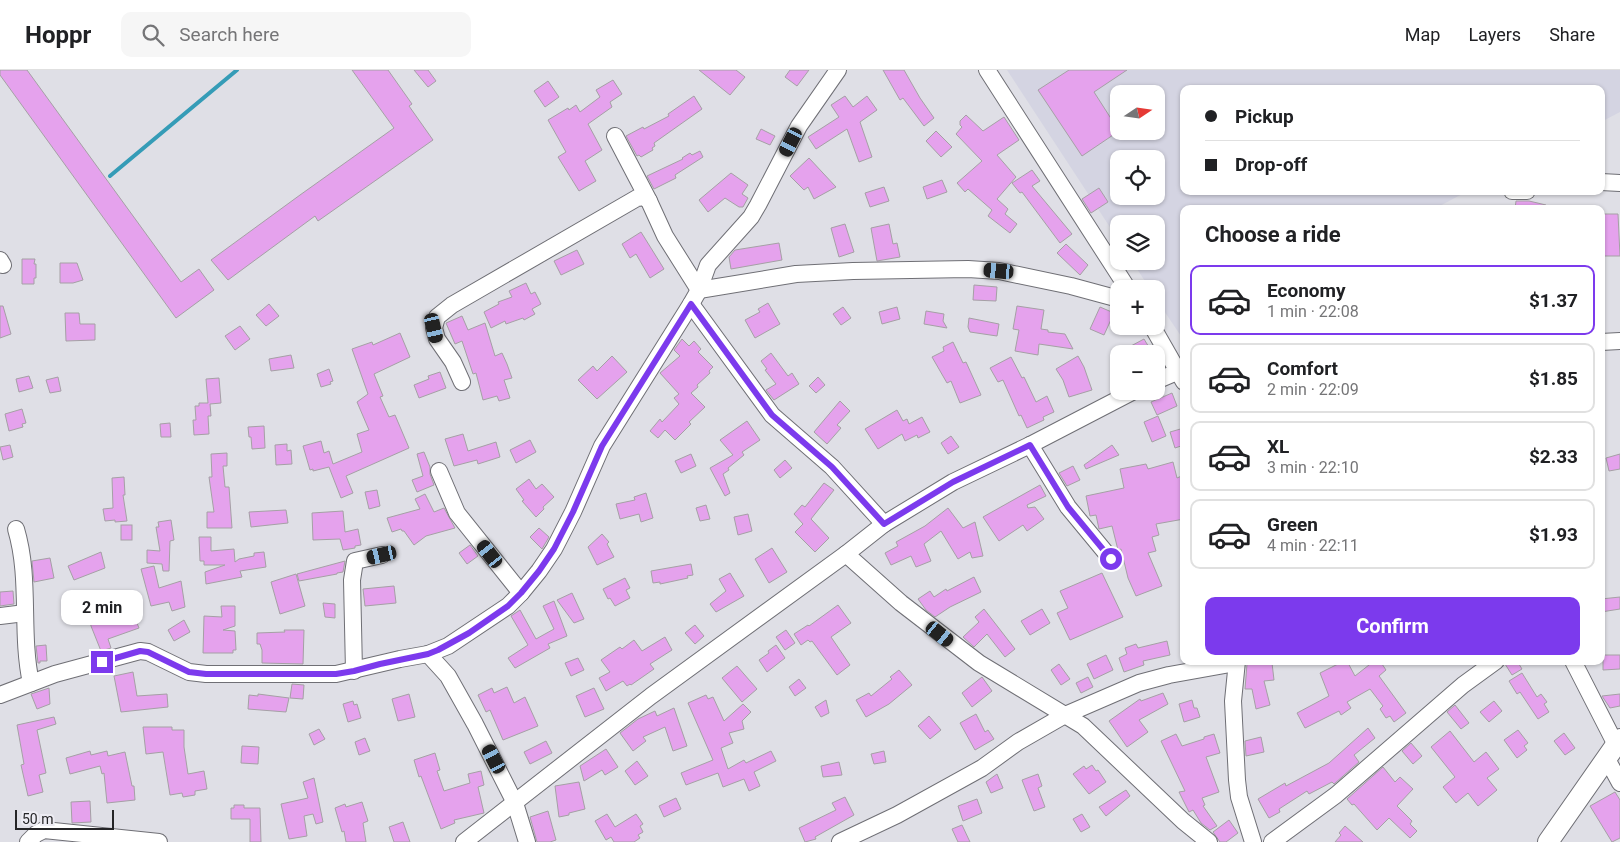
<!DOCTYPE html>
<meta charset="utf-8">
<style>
:root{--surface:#fff;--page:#f6f6f6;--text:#202124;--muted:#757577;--line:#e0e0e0;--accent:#7c3aed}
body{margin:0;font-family:Roboto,sans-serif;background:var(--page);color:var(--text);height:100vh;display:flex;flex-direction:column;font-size:19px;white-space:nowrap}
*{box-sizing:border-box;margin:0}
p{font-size:16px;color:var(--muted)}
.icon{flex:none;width:28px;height:28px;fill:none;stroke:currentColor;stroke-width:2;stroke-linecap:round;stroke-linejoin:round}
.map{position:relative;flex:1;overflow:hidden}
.side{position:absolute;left:1180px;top:135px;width:425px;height:460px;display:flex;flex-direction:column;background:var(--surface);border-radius:10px;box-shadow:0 1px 4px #0004}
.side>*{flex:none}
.guide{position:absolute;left:1180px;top:15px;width:425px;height:110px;border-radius:10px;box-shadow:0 1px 4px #0004;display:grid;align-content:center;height:110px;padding:0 25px;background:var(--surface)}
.needle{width:32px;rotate:77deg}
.fabs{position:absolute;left:1110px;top:15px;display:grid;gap:10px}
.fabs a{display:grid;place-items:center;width:55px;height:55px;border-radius:10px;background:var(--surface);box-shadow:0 1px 4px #0004;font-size:25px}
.scale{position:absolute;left:15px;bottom:12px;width:99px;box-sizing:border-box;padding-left:5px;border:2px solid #252527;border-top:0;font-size:14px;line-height:18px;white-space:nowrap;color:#252527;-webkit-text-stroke:4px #edecf3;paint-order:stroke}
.end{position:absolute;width:22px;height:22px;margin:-11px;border:6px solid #7c3aed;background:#fff;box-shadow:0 0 0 2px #fff}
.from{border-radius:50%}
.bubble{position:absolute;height:35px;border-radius:10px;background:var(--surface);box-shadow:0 1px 4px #0004;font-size:16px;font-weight:700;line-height:35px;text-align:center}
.car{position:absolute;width:15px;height:30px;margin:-15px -8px;border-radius:6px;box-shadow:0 0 4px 1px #0007;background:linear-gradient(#222 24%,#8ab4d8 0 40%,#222 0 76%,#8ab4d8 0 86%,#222 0)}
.guide b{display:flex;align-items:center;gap:18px;height:48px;font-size:19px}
.guide b+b{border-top:1px solid var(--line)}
.guide i{width:12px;height:12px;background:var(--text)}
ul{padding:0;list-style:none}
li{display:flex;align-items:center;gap:15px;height:70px;margin:0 10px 8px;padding:0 15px;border:2px solid var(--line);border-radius:10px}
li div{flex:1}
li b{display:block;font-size:19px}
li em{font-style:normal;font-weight:700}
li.active{border-color:var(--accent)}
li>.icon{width:45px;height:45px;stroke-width:1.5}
h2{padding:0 25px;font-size:22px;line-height:60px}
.button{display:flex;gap:10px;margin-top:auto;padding:10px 25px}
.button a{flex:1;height:58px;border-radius:10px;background:var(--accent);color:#fff;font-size:20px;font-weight:700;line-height:58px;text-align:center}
header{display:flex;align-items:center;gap:30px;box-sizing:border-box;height:70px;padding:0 25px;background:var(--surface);border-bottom:1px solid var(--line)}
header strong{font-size:24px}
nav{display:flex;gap:28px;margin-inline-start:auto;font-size:18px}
.search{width:350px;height:45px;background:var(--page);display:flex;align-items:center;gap:12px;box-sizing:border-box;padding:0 18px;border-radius:10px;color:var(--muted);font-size:19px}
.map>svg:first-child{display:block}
.built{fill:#d4d4e2;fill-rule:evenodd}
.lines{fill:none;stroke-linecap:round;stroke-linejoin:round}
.stream{stroke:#359cb7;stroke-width:4}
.building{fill:#e5a2ed;stroke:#a5a0a5}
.minor-casing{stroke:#6f6f75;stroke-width:18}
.tertiary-casing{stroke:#6f6f75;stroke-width:22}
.minor{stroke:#fff;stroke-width:16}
.tertiary{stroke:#fff;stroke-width:20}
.route{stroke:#7c3aed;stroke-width:6}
</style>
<header>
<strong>Hoppr</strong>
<div class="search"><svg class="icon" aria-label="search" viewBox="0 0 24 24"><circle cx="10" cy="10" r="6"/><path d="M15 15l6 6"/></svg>Search here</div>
<nav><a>Map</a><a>Layers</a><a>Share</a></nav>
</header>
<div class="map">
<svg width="1620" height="772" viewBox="0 0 1620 772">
<rect width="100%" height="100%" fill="#dfdfe6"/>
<!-- built -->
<path class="built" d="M1007 0H1620V42L1601 52V19H1184V121H1468L1434 139H1184L1183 269 1156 229V219H1150L1132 191H1156V154H1119V171ZM1119 24H1156V61H1119ZM1119 89H1156V126H1119Z"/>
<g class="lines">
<!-- stream -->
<path class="stream" d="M110 106 237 0"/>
</g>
<!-- building -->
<g class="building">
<path d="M0 0H27L181 212 199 199 214 220 176 248 0 5Z"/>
<path d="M352 0H388L412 34 409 36 433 70 318 151 315 146 228 210 211 190 300 125 394 58Z"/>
<path d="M414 0H428L436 11 428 17Z"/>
<path d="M699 0H736L745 7 730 25Z"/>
<path d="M790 0H809L797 16 785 7Z"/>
<path d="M883 0H904L920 28 934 48 924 56 903 28 900 30Z"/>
<path d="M1069 0H1127L1094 22 1119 61 1082 86 1038 20Z"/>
<path d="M613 10 622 24 610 32 612 37 588 54 602 80 585 91 596 111 579 121 558 87 566 82 548 50 568 38 569 40 576 35 580 42 600 27 596 20Z"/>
<path d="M548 11 559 27 545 37 534 21Z"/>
<path d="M694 26 702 39 654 73 655 76 652 78 653 80 641 87 639 85 637 86 626 66 643 57 644 59 669 46 668 44Z"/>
<path d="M845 26 853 37 867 26 877 40 860 52 872 87 859 92 847 59 816 79 808 67 839 47 831 35Z"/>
<path d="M966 45 983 61 1004 47 1019 70 997 85 1016 107 997 129 1008 139 1005 144 1017 154 1010 163 988 146 992 140 968 119 965 122 957 113 982 91 956 64 962 57 960 55V51Z"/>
<path d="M761 59 775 66 770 75 756 69Z"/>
<path d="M936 61 952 77 941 87 926 71Z"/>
<path d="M700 81 703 87 675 105 676 108 654 119 647 106 683 89 682 88 690 83 692 85Z"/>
<path d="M809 88 836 117 814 129 808 117 804 120 790 106Z"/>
<path d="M1032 100 1040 111 1032 116 1072 164 1060 173 1022 122 1020 123 1012 113Z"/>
<path d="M731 103 748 115 742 124 748 128 743 137H739L725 128 708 142 699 130Z"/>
<path d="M942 110 947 122 927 129 923 117Z"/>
<path d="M884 117 889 131 870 137 865 123Z"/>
<path d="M1099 118 1108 132 1091 143 1082 129Z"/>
<path d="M1516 131H1529L1546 135 1545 139H1515Z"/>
<path d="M1601 144H1618L1620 186H1601Z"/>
<path d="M845 154 854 182 839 187 831 158Z"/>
<path d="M889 154 893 174 897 173 900 187 877 191 871 158Z"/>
<path d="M641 162 664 199 650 208 636 184 630 188 622 174Z"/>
<path d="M779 173 782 190 731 199 729 187 735 180Z"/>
<path d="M1066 174 1088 195 1080 205 1057 183Z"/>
<path d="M577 180 584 194 561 205 554 191Z"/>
<path d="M22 189H35L34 194H36V208H34V214H22Z"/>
<path d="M60 193H77L83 210 73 213H60Z"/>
<path d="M526 213 531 224 535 222 541 234 532 239 535 244 524 250 523 248 506 254 505 251 491 258 484 242 499 234 498 232 512 227 509 221Z"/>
<path d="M974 215 997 217 996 231 973 230Z"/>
<path d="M768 233 780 254 755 268 745 250 760 242 758 239Z"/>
<path d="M269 234 279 246 266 256 256 245Z"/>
<path d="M0 236H3L11 264 0 268Z"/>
<path d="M1017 236 1044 240 1041 259 1048 260V262L1065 264 1073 279 1039 274 1038 285 1015 281 1019 260 1013 259Z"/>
<path d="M843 237 851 248 841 255 833 244Z"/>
<path d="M897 237 900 249 882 254 879 242Z"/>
<path d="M1100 237 1114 243 1104 265 1090 259Z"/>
<path d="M926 241 944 244 943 251 947 258 924 254Z"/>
<path d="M65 243H79L80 254H95V270L66 271Z"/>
<path d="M462 246 468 260 485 253 495 286 502 283 507 294 512 308 504 310 510 328 499 331 497 326 483 330 476 303 473 304 462 271 455 274 446 253Z"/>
<path d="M969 248 999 254 997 266 970 262 968 257Z"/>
<path d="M240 256 250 269 235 280 225 266Z"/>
<path d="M400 263 410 287 374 304 383 326 380 327 389 347 395 345 409 378 346 406 353 423 341 428 329 397 313 401V399L310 400 303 376 321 371 324 383 329 381 333 394 362 382 357 364 369 360 357 332 368 324 352 279 372 272 373 275Z"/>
<path d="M682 269 689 276 694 271 701 279 698 282 713 297 709 301 710 303 697 315 698 317 691 323 705 337 689 352 691 354 675 370 665 360 658 368 650 361 660 349 662 352 679 334 674 328 679 324 660 303 680 286 674 280Z"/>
<path d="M1144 269 1153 284H1116Z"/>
<path d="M953 272 963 293 966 292 981 325 960 333 951 311 947 313 932 287 944 281 943 277Z"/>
<path d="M771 283 788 306 792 303 799 314 774 330 766 320 776 314 765 300 767 299 761 291Z"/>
<path d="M291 285 294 298 271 301 269 289Z"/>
<path d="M612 286 627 302 597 329 578 310 593 296 597 301Z"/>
<path d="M1078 286 1084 297 1092 320 1069 327 1063 310 1056 299Z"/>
<path d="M1011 287 1022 308 1024 307 1036 332 1047 326 1054 342 1043 347 1044 350 1027 358 1021 345 1019 346 1003 310 998 312 990 298Z"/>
<path d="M329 299 333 311 330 312 331 314 321 317 317 304Z"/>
<path d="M440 302 446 318 419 328 414 315 429 309 428 306Z"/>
<path d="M29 306 33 318 19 322 16 309Z"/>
<path d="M58 307 61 321 50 323 46 310Z"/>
<path d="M818 307 825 315 816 323 809 316Z"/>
<path d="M219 308 221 333 210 334 211 346H208L209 364 194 365 193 350H196L195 336H199V333H208L206 309Z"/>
<path d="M1172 323 1177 336 1157 345 1151 332Z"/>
<path d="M840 331 850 341 837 355 841 358 827 374 814 362Z"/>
<path d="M22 339 26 353 22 354 23 357 9 361 5 344Z"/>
<path d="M897 340 903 351 907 349 909 354 922 347 930 362 918 368 917 365 905 371 902 364 878 379 865 359Z"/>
<path d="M1158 346 1166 366 1152 372 1144 352Z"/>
<path d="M747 351 760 370 742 382 744 385 728 398 729 400 723 404 730 423 725 426 710 398 733 385 720 370Z"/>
<path d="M170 353 171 367H161L160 354Z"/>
<path d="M264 356 265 378 252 379 251 367H249L248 357Z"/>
<path d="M1184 358V375L1175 378 1170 362Z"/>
<path d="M463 364 468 381 496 372 500 387 478 394 477 390 454 396 445 369Z"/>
<path d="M951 366 959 377 948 384 941 373Z"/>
<path d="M530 370 536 382 516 393 510 380Z"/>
<path d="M287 374V381L291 380 292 394 276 395 275 375Z"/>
<path d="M10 375 13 387 3 390 0 377Z"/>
<path d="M1112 375 1119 385 1086 399 1084 395Z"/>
<path d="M424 382 430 397V404L434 415 417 422 412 410 423 406 417 384Z"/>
<path d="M227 383V396H223L225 417H229L232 458H207V442H214L209 407H212L211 384Z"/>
<path d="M691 384 696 396 681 403 675 391Z"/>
<path d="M1620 384V399L1609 401 1606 388Z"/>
<path d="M785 390 792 398 780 408 774 400Z"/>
<path d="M1173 392 1177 408 1184 405V449L1156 454 1159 465 1152 467 1156 481 1148 483 1162 516 1136 526 1128 508 1121 479 1118 480 1112 456 1099 459 1096 445 1090 446 1086 426 1124 418 1120 399 1146 394 1148 399Z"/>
<path d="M1073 396 1080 410 1067 416 1059 403Z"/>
<path d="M124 407 125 425H123L127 451 115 452V450L105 451 103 439 113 438 112 408Z"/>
<path d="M529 409 536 419 542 414 554 427 543 437 544 439 536 447 522 431 524 430 516 419Z"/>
<path d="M824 413 834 420 811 449 829 468 815 482 795 462 803 454 794 444 802 435 805 437Z"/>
<path d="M1040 415 1046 426 1027 435 1028 438 1035 437 1044 449 1027 461 1023 455 999 471 983 447Z"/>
<path d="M377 420 380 436 369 439 365 422Z"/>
<path d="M646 423 653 448 641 452 639 444 620 449 616 434 635 430 634 427Z"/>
<path d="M425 424 434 442 444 438 455 458 426 466 414 475 404 461H402L401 459 392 462 387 448 420 439 415 429Z"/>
<path d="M706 435 710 449 700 451 696 438Z"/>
<path d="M948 438 963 458 975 452 983 486 972 488 970 482 958 489 941 461 924 474 931 491 916 497 911 486 891 495 885 483 898 476 896 472 925 456Z"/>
<path d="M286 440 288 453 251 457 249 442Z"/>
<path d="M343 441 345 462 358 459 361 475 355 476V478L343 480 340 469 313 470 312 443Z"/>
<path d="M748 444 752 461 738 465 734 447Z"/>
<path d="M171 450 174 470 170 471 169 501H163L162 494 147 493V480L160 481 156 457H159L158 452Z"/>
<rect x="121" y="455" width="11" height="15"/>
<path d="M539 458 549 467 542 479 530 467Z"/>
<path d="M602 464 609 472 607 474 614 487 597 495 588 477Z"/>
<path d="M199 467H211V481L234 479 235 492 239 489 254 486V483L264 482 266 497 240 501 242 507 206 514 205 502 225 495H204V491H200Z"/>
<path d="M470 475 478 486 467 494 459 483Z"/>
<path d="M772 478 787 502 769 513 755 489Z"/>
<path d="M101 482 105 498 74 510 68 496Z"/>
<path d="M50 488 54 508 34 512 32 491Z"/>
<path d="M345 491 343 502 337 503V504L299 511 297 504Z"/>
<path d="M691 494 693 505 687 506 688 508 660 514V512L653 513 651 501Z"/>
<path d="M154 496 159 518 181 511 185 537 172 541 169 532 151 536 141 499Z"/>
<path d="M730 503 744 526 716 542 710 534 726 521 719 509Z"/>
<path d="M1102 503 1123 547 1070 570 1057 543 1068 538 1060 521Z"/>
<path d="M296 504 305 536 280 544 271 512Z"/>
<path d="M974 507 981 522 950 537 935 547 926 540 918 529 930 521 934 527 946 519 947 521Z"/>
<path d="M625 508 630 518 626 520 630 528 615 536 610 528 608 529 603 519Z"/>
<path d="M394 516 396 533 365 536 363 519Z"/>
<path d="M13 521 14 534 0 536V522Z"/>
<path d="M572 523 584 549 574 553 557 530Z"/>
<path d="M129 527 133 540 132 541 139 558 108 569 111 578 101 581 91 556 88 538H90L89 535Z"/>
<path d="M1620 527V539L1601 542V529Z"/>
<path d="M554 531 567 566 548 574 550 578 515 598 508 588 528 575 511 546 520 540 536 569 554 559 543 536Z"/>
<path d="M323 533 335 534V548L325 547Z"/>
<path d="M838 535 851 553 831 567 850 595 837 605 812 571 810 572 808 570 801 575 794 564 808 555 809 556Z"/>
<path d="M221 536H235V556L223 560 235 561 236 580H233V583H203L204 546 222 547Z"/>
<path d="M984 539 1015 579 1005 587 987 564 974 577 963 567 979 552 975 547Z"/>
<path d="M1042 539 1050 553 1030 565 1021 551Z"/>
<path d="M184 550 190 562 174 571 168 560Z"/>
<path d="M695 555 704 566 695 574 685 563Z"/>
<path d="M284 560H304L303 594 262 593V580L260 574H257V563L285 562Z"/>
<path d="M786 560 795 573 785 580 776 567Z"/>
<path d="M665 567 672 580 650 594 654 599 631 615 630 614 627 616 623 611 606 621 599 608 610 602 601 590 620 577 622 579 634 570 642 581Z"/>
<path d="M1167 571 1170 585 1143 591 1144 595 1124 602 1119 588 1127 584 1125 578 1136 574 1138 578Z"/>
<path d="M46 575 47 591H40V593H38L36 576Z"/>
<path d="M776 575 785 588 767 602 759 590 769 583 768 581Z"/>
<path d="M1106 585 1113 600 1094 609 1087 594Z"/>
<path d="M1603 585H1620V599L1603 600Z"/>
<path d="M578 588 584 600 571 606 565 593Z"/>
<path d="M1344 591H1347L1355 606 1374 591H1380L1386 600 1379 606 1406 643 1394 652 1390 646 1386 648 1380 639 1383 636 1370 619 1347 632 1351 638 1341 645 1339 641 1305 658 1297 643 1329 626 1320 603Z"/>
<path d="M1506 591H1517L1522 599 1512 605 1505 594Z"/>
<path d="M1272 593 1274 610 1264 611 1270 635 1256 639 1252 619H1245L1247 594Z"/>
<path d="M1059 594 1070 609 1061 615 1051 600Z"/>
<path d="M737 596 757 619 742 632 722 608Z"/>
<path d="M899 600 912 615 889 634 866 647 856 630 869 623 871 626 892 609 890 607Z"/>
<path d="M133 602 137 626 167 624 168 637 121 642 114 606Z"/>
<path d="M1522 603 1537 627 1541 624 1547 632 1544 634 1549 642 1538 649 1520 622 1517 624 1509 611Z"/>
<path d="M982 607 992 621 972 637 962 623Z"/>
<path d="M1088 607 1093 617 1081 623 1076 613Z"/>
<path d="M799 609 806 618 795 626 789 617Z"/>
<path d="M292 614 304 615 303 629 290 628Z"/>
<path d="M507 617 514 633 525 627 538 656 503 670 490 640 486 642 478 625 492 618 494 623Z"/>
<path d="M49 618 50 634 37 639 31 624Z"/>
<path d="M594 618 604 639 585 647 576 626Z"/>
<path d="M1163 623 1168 634 1139 650 1148 662 1127 677 1109 651 1140 629 1141 631Z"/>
<path d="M258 624 289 628 286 642 248 639 249 625 258 626Z"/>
<path d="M409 624 415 647 398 651 392 629Z"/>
<path d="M1620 624V636L1610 638 1602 626Z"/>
<path d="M706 625 708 629 713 627 724 651 743 634 751 642 742 651 744 659 729 663 733 673 721 678 728 699 744 690 746 693 771 681 776 691 754 702 760 716 749 721 744 709 723 717 718 703 686 715 681 703 713 690 688 633Z"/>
<path d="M826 630 829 643 821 647 815 637Z"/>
<path d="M1192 630 1194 638H1197L1200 647 1184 652 1179 634Z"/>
<path d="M353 631 354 635 357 634 361 648 348 652 343 634Z"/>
<path d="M1494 631 1502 641 1489 652 1480 642Z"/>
<path d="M1455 635 1469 653 1461 659 1447 642Z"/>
<path d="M674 638 687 676 673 681 665 657 643 667 646 671 633 681 620 663 638 649 655 641 657 646Z"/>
<path d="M976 644 985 662 988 660 994 669 975 680 960 653Z"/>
<path d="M929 646 941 660 930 669 918 656Z"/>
<path d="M54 647 56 654 37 660 46 703 39 705 43 722 28 726 21 695 24 694 17 655Z"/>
<path d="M143 657H172V660H184V677L188 704 204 701 207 719 195 721V725L183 727 182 723 170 725 163 682 146 684Z"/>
<path d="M1368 658 1375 668 1354 685 1359 692 1334 714 1332 712 1309 724 1307 721 1279 739 1280 742 1269 748 1258 729 1285 713 1286 716 1329 693Z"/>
<path d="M319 659 325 669 314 675 309 664Z"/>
<path d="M1518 660 1528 673 1524 676 1527 680 1517 688 1504 670Z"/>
<path d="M1450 661 1474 692 1486 682 1499 699 1487 708 1497 720 1478 736 1468 723 1456 733 1443 717 1455 707 1431 677Z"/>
<path d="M1564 663 1575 678 1565 685 1554 671Z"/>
<path d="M1176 664 1182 676 1204 669V667L1214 664 1220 683 1206 687 1219 722 1202 728 1205 735 1203 736 1217 756 1210 760 1201 753 1193 740 1189 742 1179 722 1185 721 1161 671Z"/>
<path d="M1261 667 1264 682 1246 686 1245 671Z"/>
<path d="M365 668 370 681 359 685 355 672Z"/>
<path d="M546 671 552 683 530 694 524 682Z"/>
<path d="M1411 673 1422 686 1413 694 1402 681Z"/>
<path d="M242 676 259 677 258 694 241 693Z"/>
<path d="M606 679 618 697 605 705 602 700 584 711 580 696Z"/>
<path d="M90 681 91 685 107 681 108 686 125 682 132 716H134L135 730 107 733 104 703 102 704 100 696 70 704 66 688Z"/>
<path d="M884 681 886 692 874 694 871 684Z"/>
<path d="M435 683 440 700 437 701 444 721 470 713 468 704 481 701 484 715 478 717 484 743 454 750 455 753 441 759 421 706 419 707 414 690Z"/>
<path d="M637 691 648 706 635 715 625 701Z"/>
<path d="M839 692 842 705 823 707 821 696Z"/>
<path d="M1092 695 1096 701 1098 700 1106 712 1089 724 1073 704 1084 696 1086 699Z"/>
<path d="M1383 697 1395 712 1400 707 1413 719 1397 736 1412 751 1410 754 1417 761 1410 768 1389 748 1377 760 1354 734 1352 735 1347 729Z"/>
<path d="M997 704 1003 718 991 723 986 712Z"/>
<path d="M1038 704 1042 716 1038 718 1045 737 1034 741 1022 710Z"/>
<path d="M314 708 323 752 316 754 313 744 304 746 307 766 289 769 281 734 308 728 303 712Z"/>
<path d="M579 712 585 739 569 743V745L559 747 555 716Z"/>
<path d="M1126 720 1130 726 1106 746 1099 737Z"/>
<path d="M1615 722 1620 730V768L1612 772 1590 736Z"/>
<path d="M845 727 854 745 815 767 816 769 805 772 799 758 836 740 832 733Z"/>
<path d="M676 728 681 739 664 747 659 736Z"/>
<path d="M977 729 982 743 963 751 958 736Z"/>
<path d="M90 731 91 752 72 753 71 732Z"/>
<path d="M362 732 368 751 363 753 366 772H346L344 761 342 762 335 738 345 734 346 737Z"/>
<path d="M234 735H244V738H260L261 772H250V749H231V738H234Z"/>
<path d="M548 741 556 770 550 772H537L530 747Z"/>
<path d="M607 744 615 757 636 744 643 754 640 756 643 762 638 765 640 768 634 772H614L611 767 606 770 595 751Z"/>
<path d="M1082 744 1090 757 1081 762 1073 749Z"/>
<path d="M1229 750 1238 763 1226 772H1220L1213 762Z"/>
<path d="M403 752 410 772H394L389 757Z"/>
<path d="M962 755 970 772H958L952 759Z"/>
<path d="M1345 756 1363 772H1335L1341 765 1339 763Z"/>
</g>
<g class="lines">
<!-- minor casing -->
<g class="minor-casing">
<g id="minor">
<path d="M987 0 1128 219"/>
<path d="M615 66 649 131"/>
<path d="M1601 112 1620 113"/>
<path d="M1512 121H1527"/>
<path d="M0 190 3 195"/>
<path d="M691 234 772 345 832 397 884 454"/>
<path d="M1152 256 1184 312"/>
<path d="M1601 272 1620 271"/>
<path d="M1156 311 1184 299"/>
<path d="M462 312 453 292 437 269 434 258 437 247 452 235 637 128 644 127 649 131 665 166 699 220 796 204 853 201 968 199 999 201 1071 216 1119 229"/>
<path d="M1030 375 1068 437 1111 489"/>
<path d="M439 401 457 443 521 523"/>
<path d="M16 459C31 509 20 562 31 613"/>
<path d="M846 484 901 533 979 593 1083 656 1183 751 1209 772"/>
<path d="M0 546 25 543"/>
<path d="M428 584 448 606 475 654 515 733 527 772"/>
<path d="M1237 591 1233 631 1237 710 1239 727 1253 772"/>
<path d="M1573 591 1616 675"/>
<path d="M354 601 352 510 355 491 382 485"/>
<path d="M0 625 55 604 140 581 148 582 189 602 206 604H336L400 589 428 584 448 576 508 536 521 523 539 501 554 479 573 442 602 376 691 234 699 220 708 195 751 147 758 135 799 56 838 0"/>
<path d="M1607 689 1620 713"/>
<path d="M28 772 36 764 44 760 159 772"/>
<path d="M464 772 651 626 846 484 884 454 953 412 1030 375 1134 321"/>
<path d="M840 772 897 745 982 698 1018 672 1065 645 1139 613 1169 605 1236 593"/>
<path d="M1272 772 1336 725 1463 615 1496 591"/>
</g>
</g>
<!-- tertiary casing -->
<g class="tertiary-casing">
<path id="tertiary" d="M1548 772 1620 669"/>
</g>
<!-- minor -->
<use href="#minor" class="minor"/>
<!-- tertiary -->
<use href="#tertiary" class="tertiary"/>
</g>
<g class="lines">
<!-- route -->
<path class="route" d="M102 592 140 581 148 582 189 602 206 604H336L354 601 380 594 428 584 438 580 469 563 508 536 521 523 539 501 554 479 573 442 602 376 691 234 772 345 832 397 884 454 953 412 1030 375 1068 437 1111 489"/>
</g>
</svg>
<div class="fabs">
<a><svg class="needle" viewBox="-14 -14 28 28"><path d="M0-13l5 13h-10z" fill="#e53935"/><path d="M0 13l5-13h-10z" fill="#757577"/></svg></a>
<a><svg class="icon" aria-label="locate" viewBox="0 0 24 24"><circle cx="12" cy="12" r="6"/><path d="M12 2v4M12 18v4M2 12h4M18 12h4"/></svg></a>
<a><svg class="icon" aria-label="layers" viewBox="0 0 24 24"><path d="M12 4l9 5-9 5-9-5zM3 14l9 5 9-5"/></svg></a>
<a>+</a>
<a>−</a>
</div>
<div class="scale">50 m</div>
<i class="end from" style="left:1111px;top:489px"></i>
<i class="end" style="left:102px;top:592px"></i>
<div class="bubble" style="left:61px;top:520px;width:82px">2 min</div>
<i class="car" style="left:791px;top:72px;rotate:207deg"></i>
<i class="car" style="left:999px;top:201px;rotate:275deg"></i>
<i class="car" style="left:434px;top:258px;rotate:167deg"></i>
<i class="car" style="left:490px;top:484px;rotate:322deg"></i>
<i class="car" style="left:382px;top:485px;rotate:257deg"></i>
<i class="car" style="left:940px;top:564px;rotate:129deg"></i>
<i class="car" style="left:494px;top:689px;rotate:332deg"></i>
<div class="guide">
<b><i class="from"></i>Pickup</b>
<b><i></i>Drop-off</b>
</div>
<section class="side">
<h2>Choose a ride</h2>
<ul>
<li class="active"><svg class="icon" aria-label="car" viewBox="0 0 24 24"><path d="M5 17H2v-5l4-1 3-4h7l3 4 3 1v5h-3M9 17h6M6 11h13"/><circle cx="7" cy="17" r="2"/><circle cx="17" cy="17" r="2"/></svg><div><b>Economy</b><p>1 min · 22:08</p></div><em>$1.37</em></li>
<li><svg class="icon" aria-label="car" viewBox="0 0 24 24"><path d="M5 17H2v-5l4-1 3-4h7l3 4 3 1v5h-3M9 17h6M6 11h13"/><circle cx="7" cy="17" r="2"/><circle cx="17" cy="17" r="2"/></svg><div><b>Comfort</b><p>2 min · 22:09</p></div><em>$1.85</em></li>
<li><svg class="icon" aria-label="car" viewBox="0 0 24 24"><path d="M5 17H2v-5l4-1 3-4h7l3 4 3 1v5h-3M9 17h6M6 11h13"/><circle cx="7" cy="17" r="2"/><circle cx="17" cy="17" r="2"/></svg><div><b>XL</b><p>3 min · 22:10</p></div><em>$2.33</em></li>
<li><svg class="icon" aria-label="car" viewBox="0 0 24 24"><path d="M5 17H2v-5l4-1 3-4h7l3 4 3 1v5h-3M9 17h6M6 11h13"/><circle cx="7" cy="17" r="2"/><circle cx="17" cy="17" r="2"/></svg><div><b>Green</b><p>4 min · 22:11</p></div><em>$1.93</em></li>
</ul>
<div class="button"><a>Confirm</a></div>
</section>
</div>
